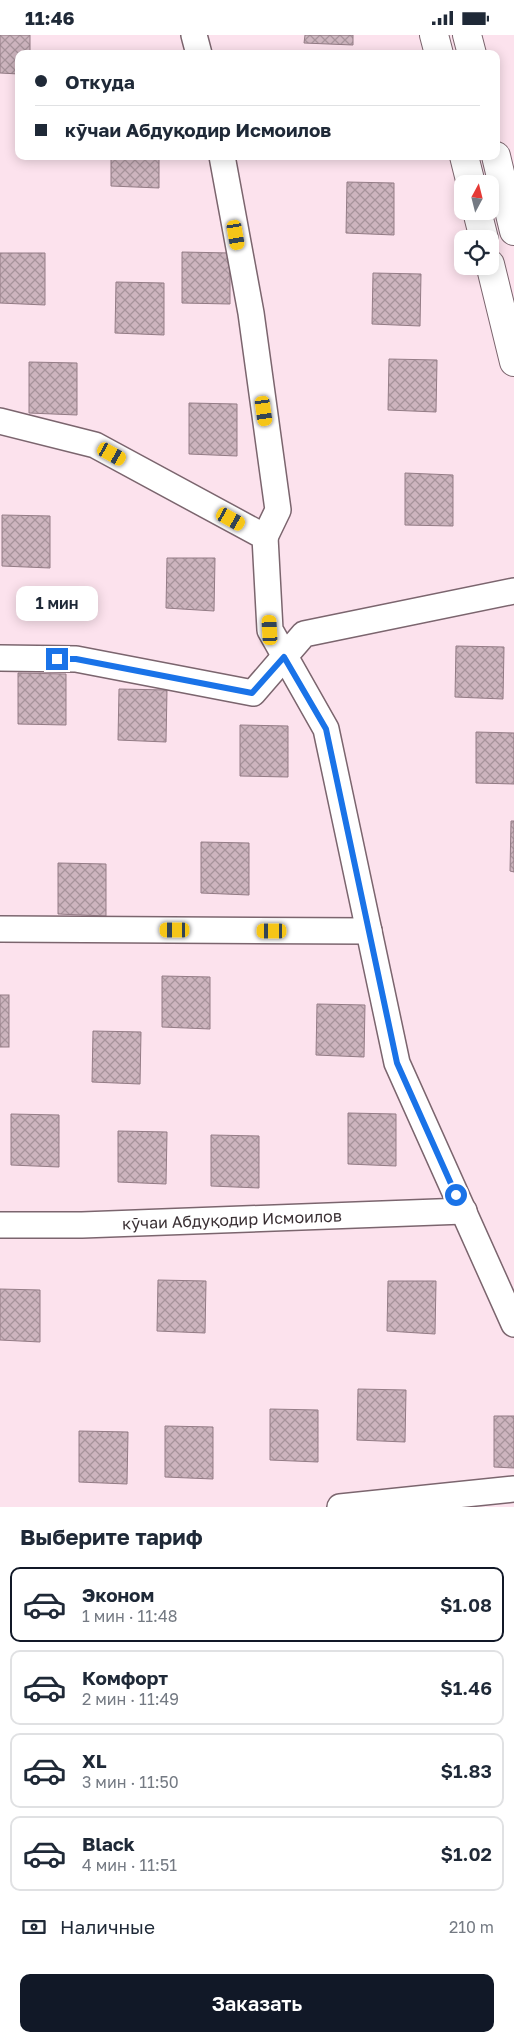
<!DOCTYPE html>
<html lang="ru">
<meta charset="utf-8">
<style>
:root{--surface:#fff;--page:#f2f2f3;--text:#1f2937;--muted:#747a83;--line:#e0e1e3;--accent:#111827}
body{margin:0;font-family:"Golos Text",sans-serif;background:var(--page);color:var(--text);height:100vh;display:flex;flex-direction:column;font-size:19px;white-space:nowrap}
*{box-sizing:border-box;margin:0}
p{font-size:16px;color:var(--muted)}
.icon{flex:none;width:28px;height:28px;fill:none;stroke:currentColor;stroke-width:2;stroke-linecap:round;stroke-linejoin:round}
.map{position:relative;height:1472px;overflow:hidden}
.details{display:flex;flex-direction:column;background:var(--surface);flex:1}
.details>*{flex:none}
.hud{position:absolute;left:15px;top:15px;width:485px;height:110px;border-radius:10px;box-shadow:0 2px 12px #0003;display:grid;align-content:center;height:110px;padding:0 20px;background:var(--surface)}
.needle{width:32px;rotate:7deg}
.tools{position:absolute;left:454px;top:140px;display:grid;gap:10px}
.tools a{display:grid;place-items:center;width:45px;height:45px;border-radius:10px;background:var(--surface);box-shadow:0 2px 12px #0003;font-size:25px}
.end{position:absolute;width:22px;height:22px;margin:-11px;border:6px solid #1a73e8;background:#fff;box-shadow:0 0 0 2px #fff}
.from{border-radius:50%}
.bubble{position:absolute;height:35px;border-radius:10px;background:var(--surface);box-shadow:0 2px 12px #0003;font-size:16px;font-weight:600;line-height:35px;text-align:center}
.car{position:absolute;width:15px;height:30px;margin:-15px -8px;border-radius:6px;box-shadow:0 0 4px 1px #0007;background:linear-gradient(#f5c518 24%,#345 0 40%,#f5c518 0 76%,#345 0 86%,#f5c518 0)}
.hud b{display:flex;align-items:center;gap:18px;height:48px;font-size:19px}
.hud b+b{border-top:1px solid var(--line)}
.hud i{width:12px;height:12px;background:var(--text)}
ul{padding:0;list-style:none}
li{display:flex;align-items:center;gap:15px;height:75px;margin:0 10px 8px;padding:0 10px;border:2px solid var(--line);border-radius:10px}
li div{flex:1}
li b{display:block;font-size:19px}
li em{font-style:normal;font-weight:600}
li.active{border-color:var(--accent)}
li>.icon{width:45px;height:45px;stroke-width:1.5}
h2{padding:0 20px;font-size:22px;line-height:60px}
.pay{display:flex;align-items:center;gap:12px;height:55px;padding:0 20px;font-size:19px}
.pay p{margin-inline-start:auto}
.action{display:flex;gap:10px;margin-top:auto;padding:10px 20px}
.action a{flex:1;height:58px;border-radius:10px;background:var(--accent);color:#fff;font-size:20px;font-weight:600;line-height:58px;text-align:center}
.status{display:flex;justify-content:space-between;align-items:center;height:35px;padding:0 25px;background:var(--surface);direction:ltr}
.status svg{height:14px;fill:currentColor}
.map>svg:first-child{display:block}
.building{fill:url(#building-cross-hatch);stroke:#947c86}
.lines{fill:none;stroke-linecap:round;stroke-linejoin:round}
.minor-casing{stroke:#7b656e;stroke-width:28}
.tertiary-casing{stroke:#7b656e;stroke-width:30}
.minor{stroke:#fff;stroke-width:25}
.tertiary{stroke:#fff;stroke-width:28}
.route{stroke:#1a73e8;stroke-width:6}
.labels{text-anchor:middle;stroke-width:4;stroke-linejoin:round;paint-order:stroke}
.street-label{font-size:16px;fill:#3a3034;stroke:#fff4f8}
</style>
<div class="status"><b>11:46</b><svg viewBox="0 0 49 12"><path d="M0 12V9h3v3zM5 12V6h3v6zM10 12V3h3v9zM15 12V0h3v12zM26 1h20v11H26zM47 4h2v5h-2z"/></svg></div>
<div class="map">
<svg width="514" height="1472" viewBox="0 0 514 1472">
<defs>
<pattern id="building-cross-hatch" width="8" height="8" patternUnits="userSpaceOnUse" patternTransform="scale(1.25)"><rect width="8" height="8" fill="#cdb4be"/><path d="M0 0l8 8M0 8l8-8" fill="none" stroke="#a7939b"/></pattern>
</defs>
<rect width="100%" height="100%" fill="#fce2ed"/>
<!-- building -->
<g class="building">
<path d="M0 0H30V19H19V39L0 38Z"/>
<path d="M305 0H353V10L304 8Z"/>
<path d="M111 121H159V153L111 151Z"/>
<path d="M347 147 394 148V200L346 198Z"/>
<path d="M182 217 230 218V269L182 268Z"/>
<path d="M0 218H45V270L0 268Z"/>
<path d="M373 238 421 239 420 291 372 289Z"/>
<path d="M116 247 164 248V300L115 298Z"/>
<path d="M389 324 437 325 436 377 388 375Z"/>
<path d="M29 327 77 328V380L29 378Z"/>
<path d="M189 368 237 369V421L189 419Z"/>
<path d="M405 438 453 440V491L405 490Z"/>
<path d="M2 480 50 481V533L2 531Z"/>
<path d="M167 523H215L214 576 166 573Z"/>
<path d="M456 611 504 612 503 664 455 662Z"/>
<path d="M18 638 66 639V690L18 689Z"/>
<path d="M119 654 167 655 166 707 118 705Z"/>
<path d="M240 690 288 691V742L240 741Z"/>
<path d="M476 697 514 698V749L476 748Z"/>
<path d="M511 786H514V837L510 836Z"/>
<path d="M201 807 249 808V860L201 858Z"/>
<path d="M58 828 106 829V881L58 879Z"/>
<path d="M162 941 210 942V994L162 992Z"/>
<rect x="0" y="960" width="9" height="52"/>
<path d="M317 969 365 970 364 1022 316 1020Z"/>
<path d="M93 996 141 997 140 1049 92 1047Z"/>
<path d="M348 1078 396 1079V1131L348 1129Z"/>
<path d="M11 1079 59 1080V1132L11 1130Z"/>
<path d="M118 1096 167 1097 166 1149 118 1147Z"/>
<path d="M211 1100 259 1101V1153L211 1151Z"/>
<path d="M158 1245 206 1246 205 1298 157 1296Z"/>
<path d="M388 1246H436L435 1299 387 1296Z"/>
<path d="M0 1254 40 1255V1307L0 1305Z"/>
<path d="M358 1354 406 1355 405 1407 357 1405Z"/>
<path d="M270 1374 318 1375V1427L270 1425Z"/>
<path d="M494 1381H514V1433L494 1432Z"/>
<path d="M165 1391 213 1392V1444L165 1442Z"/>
<path d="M79 1396 128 1397 127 1449 79 1447Z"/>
</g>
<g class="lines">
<!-- minor casing -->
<g class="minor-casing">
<g id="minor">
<path d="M194 0 199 19"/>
<path d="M222 121 251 278 278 475 265 502"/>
<path d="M0 386 95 410 265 502 270 595 326 694 397 1028 514 1289"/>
<path d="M0 623 76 624 253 658 304 599 514 556"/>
<path d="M0 894 369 896"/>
<path id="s1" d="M0 1190H82L464 1176"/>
<path d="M340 1472 514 1454"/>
</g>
</g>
<!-- tertiary casing -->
<g class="tertiary-casing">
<g id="tertiary">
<path d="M434 0 439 19"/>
<path d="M467 0 472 19"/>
<path d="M464 121 471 149"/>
<path d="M496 121 514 196"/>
<path d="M477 176 484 204"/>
<path d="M490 229 514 327"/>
</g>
</g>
<!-- minor -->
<use href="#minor" class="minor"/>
<!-- tertiary -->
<use href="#tertiary" class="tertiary"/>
</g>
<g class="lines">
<!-- route -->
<path class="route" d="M57 624H76L252 658 284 622 326 694 397 1028 456 1160"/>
</g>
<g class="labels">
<!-- street labels -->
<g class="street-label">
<text dy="6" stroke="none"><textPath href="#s1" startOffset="232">кӯчаи Абдуқодир Исмоилов</textPath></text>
</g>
</g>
</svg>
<div class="tools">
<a><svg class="needle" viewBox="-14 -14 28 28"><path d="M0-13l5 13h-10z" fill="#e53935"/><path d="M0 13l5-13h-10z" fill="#747a83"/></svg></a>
<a><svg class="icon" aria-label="locate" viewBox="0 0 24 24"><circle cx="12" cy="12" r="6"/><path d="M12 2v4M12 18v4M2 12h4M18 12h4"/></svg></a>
</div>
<i class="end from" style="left:456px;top:1160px"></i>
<i class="end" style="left:57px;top:624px"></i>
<div class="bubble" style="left:16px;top:551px;width:82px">1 мин</div>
<i class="car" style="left:236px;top:200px;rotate:170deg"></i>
<i class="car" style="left:264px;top:376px;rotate:172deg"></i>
<i class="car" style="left:112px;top:419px;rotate:119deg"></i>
<i class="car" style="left:231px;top:484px;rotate:119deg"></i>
<i class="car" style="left:270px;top:595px;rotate:357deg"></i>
<i class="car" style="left:175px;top:895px;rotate:270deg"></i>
<i class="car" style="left:272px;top:896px;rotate:270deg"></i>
<div class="hud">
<b><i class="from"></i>Откуда</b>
<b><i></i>кӯчаи Абдуқодир Исмоилов</b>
</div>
</div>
<section class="details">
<h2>Выберите тариф</h2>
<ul>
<li class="active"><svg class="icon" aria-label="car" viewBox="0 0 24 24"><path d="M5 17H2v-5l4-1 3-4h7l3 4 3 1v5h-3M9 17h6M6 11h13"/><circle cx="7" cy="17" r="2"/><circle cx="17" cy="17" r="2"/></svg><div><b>Эконом</b><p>1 мин · 11:48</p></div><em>$1.08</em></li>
<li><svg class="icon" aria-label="car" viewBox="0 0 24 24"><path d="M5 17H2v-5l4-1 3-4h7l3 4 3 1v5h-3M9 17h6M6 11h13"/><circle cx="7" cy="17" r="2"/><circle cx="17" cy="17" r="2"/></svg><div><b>Комфорт</b><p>2 мин · 11:49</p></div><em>$1.46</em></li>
<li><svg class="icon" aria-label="car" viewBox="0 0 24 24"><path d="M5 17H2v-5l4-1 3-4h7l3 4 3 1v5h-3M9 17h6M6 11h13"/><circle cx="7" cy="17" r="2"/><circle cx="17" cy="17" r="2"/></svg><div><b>XL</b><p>3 мин · 11:50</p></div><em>$1.83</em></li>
<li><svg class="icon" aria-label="car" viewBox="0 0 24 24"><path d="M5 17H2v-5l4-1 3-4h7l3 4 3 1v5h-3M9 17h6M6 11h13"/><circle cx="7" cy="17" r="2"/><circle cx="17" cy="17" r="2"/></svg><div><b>Black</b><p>4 мин · 11:51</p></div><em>$1.02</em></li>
</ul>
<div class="pay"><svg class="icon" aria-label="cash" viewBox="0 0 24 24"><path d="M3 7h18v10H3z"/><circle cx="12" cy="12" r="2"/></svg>Наличные<p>210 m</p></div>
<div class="action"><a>Заказать</a></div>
</section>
